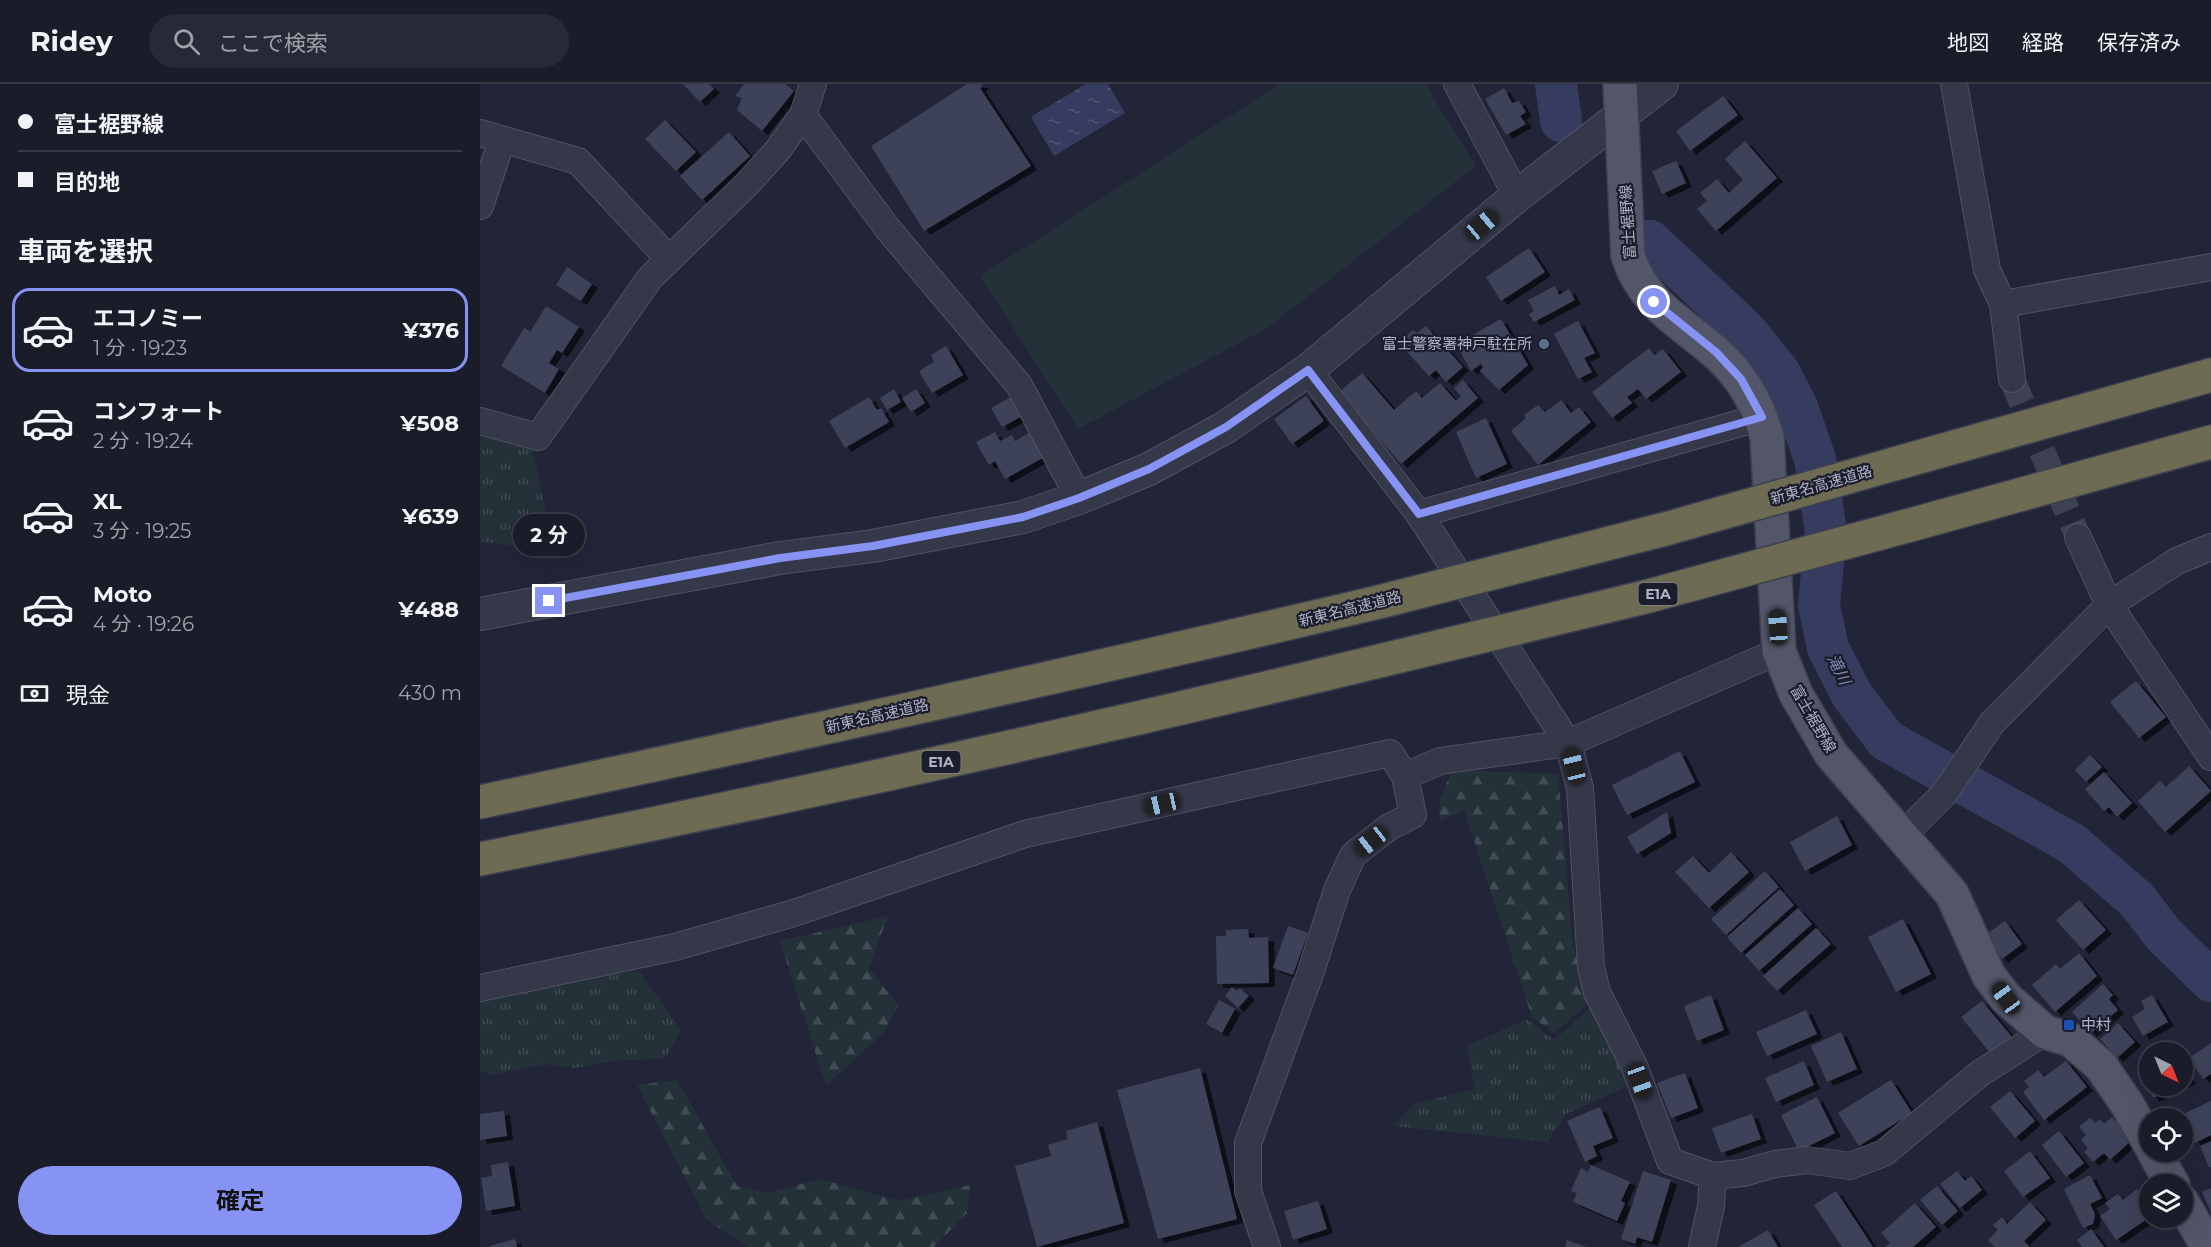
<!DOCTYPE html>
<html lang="ja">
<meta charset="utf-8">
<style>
:root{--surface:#1a1c2a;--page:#272936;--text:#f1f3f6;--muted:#9fa1a8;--line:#383a47;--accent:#8793f3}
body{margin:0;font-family:Montserrat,"Noto Sans JP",sans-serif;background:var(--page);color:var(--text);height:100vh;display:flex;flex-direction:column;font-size:22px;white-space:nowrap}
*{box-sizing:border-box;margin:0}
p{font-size:20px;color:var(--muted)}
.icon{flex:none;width:33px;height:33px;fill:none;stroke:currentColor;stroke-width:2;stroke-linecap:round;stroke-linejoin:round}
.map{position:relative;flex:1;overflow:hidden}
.sheet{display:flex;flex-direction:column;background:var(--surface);width:480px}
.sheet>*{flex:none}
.hud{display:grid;align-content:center;height:132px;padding:0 18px;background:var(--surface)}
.needle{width:39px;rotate:137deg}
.tools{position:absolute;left:1659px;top:958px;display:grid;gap:12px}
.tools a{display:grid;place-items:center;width:54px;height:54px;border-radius:50%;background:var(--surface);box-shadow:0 6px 24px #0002,0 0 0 2px var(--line);font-size:30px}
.end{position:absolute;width:27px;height:27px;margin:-14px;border:8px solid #8793f3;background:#fff;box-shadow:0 0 0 3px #fff}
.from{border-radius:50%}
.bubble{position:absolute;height:42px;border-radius:21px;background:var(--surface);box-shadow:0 6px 24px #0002,0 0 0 2px var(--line);font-size:20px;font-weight:700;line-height:42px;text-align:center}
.car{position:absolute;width:18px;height:36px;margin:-18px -9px;border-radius:8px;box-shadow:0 0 4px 2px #0007;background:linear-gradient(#222 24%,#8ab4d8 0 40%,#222 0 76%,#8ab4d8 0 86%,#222 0)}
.hud b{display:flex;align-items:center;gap:21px;height:57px;font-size:22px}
.hud b+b{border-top:2px solid var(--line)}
.hud i{width:15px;height:15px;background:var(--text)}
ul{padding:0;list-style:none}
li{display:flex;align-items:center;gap:18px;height:84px;margin:0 12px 9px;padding:0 6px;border:3px solid transparent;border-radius:18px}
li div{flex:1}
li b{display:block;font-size:22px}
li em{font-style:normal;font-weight:700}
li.on{border-color:var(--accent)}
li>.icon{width:54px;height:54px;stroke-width:1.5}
h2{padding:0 18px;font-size:27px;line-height:72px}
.pay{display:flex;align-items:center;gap:15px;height:66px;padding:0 18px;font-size:22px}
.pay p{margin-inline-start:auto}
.button{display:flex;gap:12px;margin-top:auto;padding:12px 18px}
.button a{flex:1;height:69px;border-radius:36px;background:var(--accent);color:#111;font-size:24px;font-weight:700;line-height:69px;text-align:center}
header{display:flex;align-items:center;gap:36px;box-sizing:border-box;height:84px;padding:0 30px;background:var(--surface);border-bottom:2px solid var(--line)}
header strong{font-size:28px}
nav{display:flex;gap:33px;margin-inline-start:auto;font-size:21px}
.search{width:420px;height:54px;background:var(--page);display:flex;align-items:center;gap:15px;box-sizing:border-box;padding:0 21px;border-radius:33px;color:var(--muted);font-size:22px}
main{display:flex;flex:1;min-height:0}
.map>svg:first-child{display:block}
.grass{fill:url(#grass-tufts)}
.forest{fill:url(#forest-firs)}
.pitch{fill:#243139}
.water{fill:url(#water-ripples)}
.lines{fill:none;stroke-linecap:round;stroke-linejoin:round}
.river{stroke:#363c5f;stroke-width:42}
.building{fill:#3e4258;filter:url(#shadow)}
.minor-tunnel{stroke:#3e4154;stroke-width:26;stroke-dasharray:26 13;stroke-linecap:butt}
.minor-casing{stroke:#505263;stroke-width:28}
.tertiary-casing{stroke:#505263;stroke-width:34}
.primary-casing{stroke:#3f4152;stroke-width:36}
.motorway-casing{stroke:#3d3f50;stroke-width:36}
.minor{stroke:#353849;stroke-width:26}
.tertiary{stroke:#353849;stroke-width:32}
.primary{stroke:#535669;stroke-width:33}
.motorway{stroke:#6e6b53;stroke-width:33}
.motorway-bridge-casing{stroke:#3d3f50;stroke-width:36;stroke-linecap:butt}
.motorway-bridge{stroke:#6e6b53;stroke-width:33}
.route{stroke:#8793f3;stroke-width:8}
.service-dot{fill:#5c6f8a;stroke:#1b1d2d;stroke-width:2}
.transit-dot{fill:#1a4fb4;stroke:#1b1d2d;stroke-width:2}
.labels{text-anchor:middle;stroke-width:4.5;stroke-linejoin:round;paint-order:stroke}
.shield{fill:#1b1d2d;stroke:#838597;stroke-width:1.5}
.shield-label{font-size:14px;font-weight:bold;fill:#b0b2c5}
.street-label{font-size:15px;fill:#b0b2c5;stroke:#1b1d2d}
.poi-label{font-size:15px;fill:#b0b2c5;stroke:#1b1d2d;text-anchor:end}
.water-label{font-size:16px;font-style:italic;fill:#8088b1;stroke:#1b1d2d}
</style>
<header>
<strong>Ridey</strong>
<div class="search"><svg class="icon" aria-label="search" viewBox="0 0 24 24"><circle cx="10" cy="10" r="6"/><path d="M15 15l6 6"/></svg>ここで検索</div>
<nav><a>地図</a><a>経路</a><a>保存済み</a></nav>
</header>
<main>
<section class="sheet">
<div class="hud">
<b><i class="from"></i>富士裾野線</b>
<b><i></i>目的地</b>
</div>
<h2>車両を選択</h2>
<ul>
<li class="on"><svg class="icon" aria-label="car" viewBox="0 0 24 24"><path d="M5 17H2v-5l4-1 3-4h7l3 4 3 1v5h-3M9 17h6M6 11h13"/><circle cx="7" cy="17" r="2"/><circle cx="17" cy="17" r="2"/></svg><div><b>エコノミー</b><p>1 分 · 19:23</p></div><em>¥376</em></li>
<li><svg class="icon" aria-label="car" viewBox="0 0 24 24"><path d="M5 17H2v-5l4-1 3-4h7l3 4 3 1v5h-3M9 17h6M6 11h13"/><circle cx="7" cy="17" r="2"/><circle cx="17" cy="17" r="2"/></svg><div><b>コンフォート</b><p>2 分 · 19:24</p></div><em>¥508</em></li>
<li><svg class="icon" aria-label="car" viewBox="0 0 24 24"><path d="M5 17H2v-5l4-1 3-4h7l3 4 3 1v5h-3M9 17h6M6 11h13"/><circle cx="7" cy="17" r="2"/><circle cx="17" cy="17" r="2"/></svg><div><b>XL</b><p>3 分 · 19:25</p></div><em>¥639</em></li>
<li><svg class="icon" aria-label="car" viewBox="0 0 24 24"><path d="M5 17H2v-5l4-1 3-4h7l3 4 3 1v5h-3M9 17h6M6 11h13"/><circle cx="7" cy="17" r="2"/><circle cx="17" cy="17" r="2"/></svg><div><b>Moto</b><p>4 分 · 19:26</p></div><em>¥488</em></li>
</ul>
<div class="pay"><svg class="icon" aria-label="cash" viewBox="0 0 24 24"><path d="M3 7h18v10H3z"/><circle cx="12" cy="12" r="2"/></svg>現金<p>430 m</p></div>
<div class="button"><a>確定</a></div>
</section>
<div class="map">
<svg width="1731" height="1163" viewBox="0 0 1731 1163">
<defs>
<pattern id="grass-tufts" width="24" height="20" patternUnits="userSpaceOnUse" patternTransform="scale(1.5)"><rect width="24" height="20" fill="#243139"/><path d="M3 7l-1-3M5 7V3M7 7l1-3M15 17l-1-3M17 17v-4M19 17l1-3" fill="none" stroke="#414c54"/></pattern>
<pattern id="forest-firs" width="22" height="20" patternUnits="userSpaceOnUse" patternTransform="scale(1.5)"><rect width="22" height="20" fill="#243139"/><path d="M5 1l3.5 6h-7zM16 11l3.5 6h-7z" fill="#414c54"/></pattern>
<pattern id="water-ripples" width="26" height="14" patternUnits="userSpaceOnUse" patternTransform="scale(1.5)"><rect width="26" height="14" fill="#363c5f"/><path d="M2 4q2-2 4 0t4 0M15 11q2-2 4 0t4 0" fill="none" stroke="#515674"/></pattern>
<filter id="shadow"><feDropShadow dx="6" dy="4" stdDeviation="0" flood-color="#0009"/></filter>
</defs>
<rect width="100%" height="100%" fill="#222538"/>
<!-- grass -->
<g class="grass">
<path d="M0 346 52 361 74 467 0 457Z"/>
<path d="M158 886 201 946 185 974 133 977 96 984 63 980 13 991 0 987V916Z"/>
<path d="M1116 919 1160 997 1086 1030 1068 1058 913 1042 935 1020 995 1005 987 962 1047 935 1074 956Z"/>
</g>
<!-- forest -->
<g class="forest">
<path d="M972 686 1078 690 1093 861 1109 918 1075 949 1052 933 984 726 959 737 960 716Z"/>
<path d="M408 832 389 884 418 921 404 948 346 1002 300 857Z"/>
<path d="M197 996 257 1102 287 1109 340 1095 419 1117 490 1101 487 1129 454 1163H267L227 1136 157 1001Z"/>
</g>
<!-- pitch -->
<path class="pitch" d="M800 0H945L996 82 787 244 598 345 500 192Z"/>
<!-- water -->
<path class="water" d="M606 0H628L645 29 574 72 551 33Z"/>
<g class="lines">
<!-- river -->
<g class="river">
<path d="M1076 0 1081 37"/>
<path d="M1170 157 1265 246 1299 288 1317 323 1335 375 1346 448 1339 521 1348 564 1372 611 1406 656 1591 759 1657 816 1683 850 1731 897"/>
</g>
</g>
<!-- building -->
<g class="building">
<path d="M203 0H229L234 5 220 18Z"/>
<path d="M264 0H305L314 7 282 47 257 26 262 14 255 12Z"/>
<path d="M487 0H503L500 4 551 82 444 147 391 62Z"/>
<path d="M1024 4 1032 19 1039 17 1046 28 1040 32 1046 40 1026 51 1005 15Z"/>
<path d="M1243 12 1258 31 1210 67 1196 47Z"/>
<path d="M185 36 216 68 196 87 165 55Z"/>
<path d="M249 48 270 72 222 116 200 92Z"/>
<path d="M1265 57 1297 94 1236 147 1217 125 1227 117 1220 109 1237 95 1249 109 1263 96 1245 75Z"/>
<path d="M1196 77 1206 99 1182 110 1172 87Z"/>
<path d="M1049 164 1065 188 1021 217 1006 193Z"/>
<path d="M87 183 112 200 101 217 76 201Z"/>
<path d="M1075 202 1079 211 1089 205 1095 216 1054 238 1049 230 1054 227 1048 216Z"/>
<path d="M66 222 99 243 82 269 77 266 69 279 79 285 65 309 21 282 44 244 50 248Z"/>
<path d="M1021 235 1048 281 1019 306 1000 287 1003 283 1001 280 991 287 976 260Z"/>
<path d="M1098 237 1115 269 1104 274 1112 288 1098 295 1074 250Z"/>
<path d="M946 242 983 283 966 298 956 286 949 292 919 259 933 246 937 249Z"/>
<path d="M466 262 483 291 452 309 439 287 454 278 451 271Z"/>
<path d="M1169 264 1174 271 1183 265 1201 288 1166 315 1158 305 1147 313 1152 319 1132 334 1112 308Z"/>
<path d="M882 289 914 326 936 307 942 314 960 299 976 317 981 312 974 304 983 296 998 314 921 380 859 308Z"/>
<path d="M414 305 421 318 407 326 400 314Z"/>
<path d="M436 305 445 319 431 328 422 314Z"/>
<path d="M826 312 844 337 812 360 794 335Z"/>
<path d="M389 313 397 326 401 324 409 338 365 364 349 337Z"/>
<path d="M531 313 542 332 522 343 511 324Z"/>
<path d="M1081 316 1091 329 1099 323 1111 338 1058 381 1031 347 1046 334 1044 331 1058 321 1065 328Z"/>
<path d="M1006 334 1027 380 996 394 976 348Z"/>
<path d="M552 347 566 372 525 395 515 377 509 381 496 358 515 348 520 357 532 351 535 357Z"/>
<path d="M1656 597 1686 633 1659 654 1630 618Z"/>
<path d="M1200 667 1215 698 1147 731 1132 701Z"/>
<path d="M1610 671 1622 683 1606 698 1595 686Z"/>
<path d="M1709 682 1731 707 1685 748 1658 717 1680 697 1686 703Z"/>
<path d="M1624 688 1652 719 1637 733 1629 723 1624 727 1605 705Z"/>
<path d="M1187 728 1191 749 1157 770 1147 753Z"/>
<path d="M1357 732 1372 761 1325 787 1310 758Z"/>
<path d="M1251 768 1269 788 1229 824 1195 788 1213 772 1229 789Z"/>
<path d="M1285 787 1299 803 1246 851 1231 835Z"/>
<path d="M1300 805 1314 821 1261 869 1247 853Z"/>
<path d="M1599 816 1626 846 1603 866 1576 836Z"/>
<path d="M1318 824 1332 840 1279 887 1265 871Z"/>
<path d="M1423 835 1451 890 1416 908 1388 853Z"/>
<path d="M1525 837 1542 860 1522 875 1504 852Z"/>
<path d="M808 842 828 849 813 891 793 884Z"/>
<path d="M1336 844 1351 860 1297 907 1283 892Z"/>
<path d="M768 845 769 854 788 853 789 899 737 900 736 852H746V846Z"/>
<path d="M1599 869 1617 892 1575 928 1552 901 1576 880 1580 885Z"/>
<path d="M1623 900 1633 911 1629 915 1638 926 1611 949 1592 928Z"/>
<path d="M752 903 757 907 760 904 769 912 758 924 745 912Z"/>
<path d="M1231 911 1244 946 1217 957 1204 922Z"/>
<path d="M1672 911 1688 938 1663 952 1652 933 1665 925 1661 917Z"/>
<path d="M739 916 755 925 742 949 726 940Z"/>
<path d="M1502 917 1532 953 1511 970 1481 933Z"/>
<path d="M1326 926 1337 950 1287 972 1276 948Z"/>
<path d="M1638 939 1655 958 1637 974 1620 955Z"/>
<path d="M1361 948 1377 985 1347 998 1331 962Z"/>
<path d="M1731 959V990L1723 995 1709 974Z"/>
<path d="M1324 977 1334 1001 1296 1018 1285 994Z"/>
<path d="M1586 977 1607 1003 1564 1036 1543 1008 1549 1003 1544 997 1558 986 1564 993Z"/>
<path d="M1702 982 1710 996 1702 1000Z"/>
<path d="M720 984 757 1135 678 1155 637 1006Z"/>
<path d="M1205 989 1218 1024 1191 1034 1177 999Z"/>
<path d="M1411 996 1432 1029 1379 1062 1358 1029Z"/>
<path d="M1670 998V1002H1698L1673 1014 1666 999Z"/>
<path d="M1530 1007 1555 1037 1535 1054 1510 1023Z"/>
<path d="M1337 1013 1355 1049 1319 1067 1301 1031Z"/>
<path d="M1731 1017V1051L1715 1059 1701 1031Z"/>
<path d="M1120 1023 1133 1054 1113 1062 1117 1072 1105 1078 1087 1037Z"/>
<path d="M24 1027 27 1052 0 1056V1030Z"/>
<path d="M1272 1030 1281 1055 1241 1069 1232 1044Z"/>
<path d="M1632 1033 1652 1056 1630 1076 1624 1069 1613 1078 1604 1068 1608 1064 1601 1056 1606 1051 1599 1043 1610 1034 1615 1039 1620 1035 1624 1040Z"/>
<path d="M617 1038 644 1139 557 1163 535 1082 571 1072 568 1061 588 1055 586 1047Z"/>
<path d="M1579 1047 1604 1079 1586 1093 1562 1061Z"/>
<path d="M1731 1057V1083H1729L1720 1062Z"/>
<path d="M1550 1067 1570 1094 1543 1113 1524 1087Z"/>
<path d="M28 1078 35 1122 6 1127 1 1094 12 1092 11 1081Z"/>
<path d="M1111 1081 1150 1098 1141 1117 1145 1119 1137 1137 1093 1118 1097 1109 1091 1107 1101 1084 1108 1088Z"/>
<path d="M1163 1087 1191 1096 1172 1158 1157 1153 1155 1160 1141 1155Z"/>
<path d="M1477 1087 1485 1097 1491 1092 1502 1106 1480 1124 1460 1100Z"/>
<path d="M1610 1091 1622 1114 1610 1120 1615 1130 1613 1140 1603 1144 1584 1105Z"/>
<path d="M1457 1102 1478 1127 1462 1141 1440 1116Z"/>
<path d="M1731 1104V1128L1722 1108Z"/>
<path d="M1657 1105 1670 1123V1133L1636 1156 1620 1132 1630 1125 1625 1119 1638 1110 1643 1116Z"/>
<path d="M1356 1107 1393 1163H1362L1334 1121Z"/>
<path d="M838 1117 847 1145 813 1156 804 1127Z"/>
<path d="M1550 1118 1566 1136 1544 1157 1550 1163H1515L1508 1156 1518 1146 1513 1141 1522 1133 1527 1140Z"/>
<path d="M1435 1119 1456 1143 1433 1163H1405L1410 1159 1401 1149Z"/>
<path d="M1611 1145 1624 1163H1602L1597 1156Z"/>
<path d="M1288 1146 1298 1163H1258Z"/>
<path d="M35 1155 37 1163H10V1162Z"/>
<path d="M1087 1156 1106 1163H1085Z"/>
</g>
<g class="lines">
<!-- minor-tunnel -->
<path class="minor-tunnel" d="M1532 295 1598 453"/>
<!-- minor casing -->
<g class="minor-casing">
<g id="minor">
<path d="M977 0 1037 112"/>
<path d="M1474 0 1507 186 1523 220 1532 295"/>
<path d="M323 31 408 145 539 301 599 414"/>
<path d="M0 49 98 77 189 175"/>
<path d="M0 122 22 56"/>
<path d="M1523 220 1731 183"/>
<path d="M828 286 939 430 1088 659 1100 704 1111 883 1117 908 1155 984 1190 1077 1233 1092"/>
<path d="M0 337 58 353 170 194 267 100 297 67 323 31 333 0"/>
<path d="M939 430 1282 333"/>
<path d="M1598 453 1629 521 1731 673"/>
<path d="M1423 751 1464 710 1512 639 1629 521 1697 477 1731 463"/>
<path d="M0 904 195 863 314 829 545 750 910 669 925 692"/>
<path d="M787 1163 768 1107V1059L830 890 857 806 873 771 909 743 933 731 925 692 960 677 1088 659 1299 567"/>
<path d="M1222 1163 1231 1122 1233 1092 1263 1089 1295 1080 1327 1076 1370 1082 1404 1069 1499 990 1565 948"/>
</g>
</g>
<!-- tertiary casing -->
<g class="tertiary-casing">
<path id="tertiary" d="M0 530 300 474 393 462 543 433 599 414 669 385 746 343 828 286 1037 112 1182 0"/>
</g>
<!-- primary casing -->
<g class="primary-casing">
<g id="primary">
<path d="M1140 0 1148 172C1164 220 1198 236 1234 267 1260 289 1278 320 1287 353L1299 567 1316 610 1351 670 1472 810 1509 892 1526 914 1565 948 1591 956 1621 982 1647 1020 1670 1060"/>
<path d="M1674 1068 1693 1101"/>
<path d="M1702 1118 1728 1163"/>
</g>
</g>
<!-- motorway casing -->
<g class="motorway-casing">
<g id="motorway">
<path d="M1414 380 1731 291"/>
<path d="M1434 440 1731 358"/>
<path d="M0 718C302 654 603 588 903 517"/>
<path d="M0 775C308 714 615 646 920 572"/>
</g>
</g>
<!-- minor -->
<use href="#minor" class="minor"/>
<!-- tertiary -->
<use href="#tertiary" class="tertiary"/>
<!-- primary -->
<use href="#primary" class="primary"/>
<!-- motorway -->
<use href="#motorway" class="motorway"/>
<!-- motorway-bridge casing -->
<g class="motorway-bridge-casing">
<g id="motorway-bridge">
<path d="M903 517 1189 444 1414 380"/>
<path d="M920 572 1165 513 1434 440"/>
</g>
</g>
<!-- motorway-bridge -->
<use href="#motorway-bridge" class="motorway-bridge"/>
</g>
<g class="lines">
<!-- route -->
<path class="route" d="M69 517 300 474 393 462 543 433 599 414 669 385 746 343 828 286 939 430 1282 333 1261 295 1236 268 1174 218"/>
</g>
<!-- markers -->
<circle class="service-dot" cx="1064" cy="260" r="6"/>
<rect class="transit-dot" x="1583" y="935" width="12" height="12" rx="3"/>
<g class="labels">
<!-- shield labels -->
<g class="shield">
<rect x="1158.5" y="499" width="39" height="22" rx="4.5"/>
<rect x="441.5" y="667" width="39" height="22" rx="4.5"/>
</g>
<g class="shield-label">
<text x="1178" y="515">E1A</text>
<text x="461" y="683">E1A</text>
</g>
<!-- street labels -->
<g class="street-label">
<text transform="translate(1148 138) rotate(-94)" y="5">富士裾野線</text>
<text transform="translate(1341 401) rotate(-16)" y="5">新東名高速道路</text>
<text transform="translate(870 525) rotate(-14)" y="5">新東名高速道路</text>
<text transform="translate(397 632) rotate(-13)" y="5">新東名高速道路</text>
<text transform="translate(1333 635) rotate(60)" y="5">富士裾野線</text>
</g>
<!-- poi labels -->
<g class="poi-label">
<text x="1052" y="265">富士警察署神戸駐在所</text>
<text x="1601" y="946" text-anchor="start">中村</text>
</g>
<!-- water labels -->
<g class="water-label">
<text transform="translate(1359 585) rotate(63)" y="6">滝川</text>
</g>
</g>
</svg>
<div class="tools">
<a><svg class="needle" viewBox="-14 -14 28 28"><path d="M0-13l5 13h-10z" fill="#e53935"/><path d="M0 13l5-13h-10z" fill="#9fa1a8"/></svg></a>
<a><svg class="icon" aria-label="locate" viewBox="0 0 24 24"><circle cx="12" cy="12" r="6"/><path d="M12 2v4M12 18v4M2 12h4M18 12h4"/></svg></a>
<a><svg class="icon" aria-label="layers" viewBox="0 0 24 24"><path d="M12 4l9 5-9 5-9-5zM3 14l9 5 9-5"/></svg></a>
</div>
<i class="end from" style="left:1174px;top:218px"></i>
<i class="end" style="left:69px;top:517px"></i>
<div class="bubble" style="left:33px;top:430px;width:72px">2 分</div>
<i class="car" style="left:1002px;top:141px;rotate:50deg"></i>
<i class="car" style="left:1298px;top:543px;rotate:356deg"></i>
<i class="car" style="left:1094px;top:682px;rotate:346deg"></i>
<i class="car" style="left:682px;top:720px;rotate:257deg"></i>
<i class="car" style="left:891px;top:757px;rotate:232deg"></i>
<i class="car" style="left:1526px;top:914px;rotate:324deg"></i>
<i class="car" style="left:1160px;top:997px;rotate:160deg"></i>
</div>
</main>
